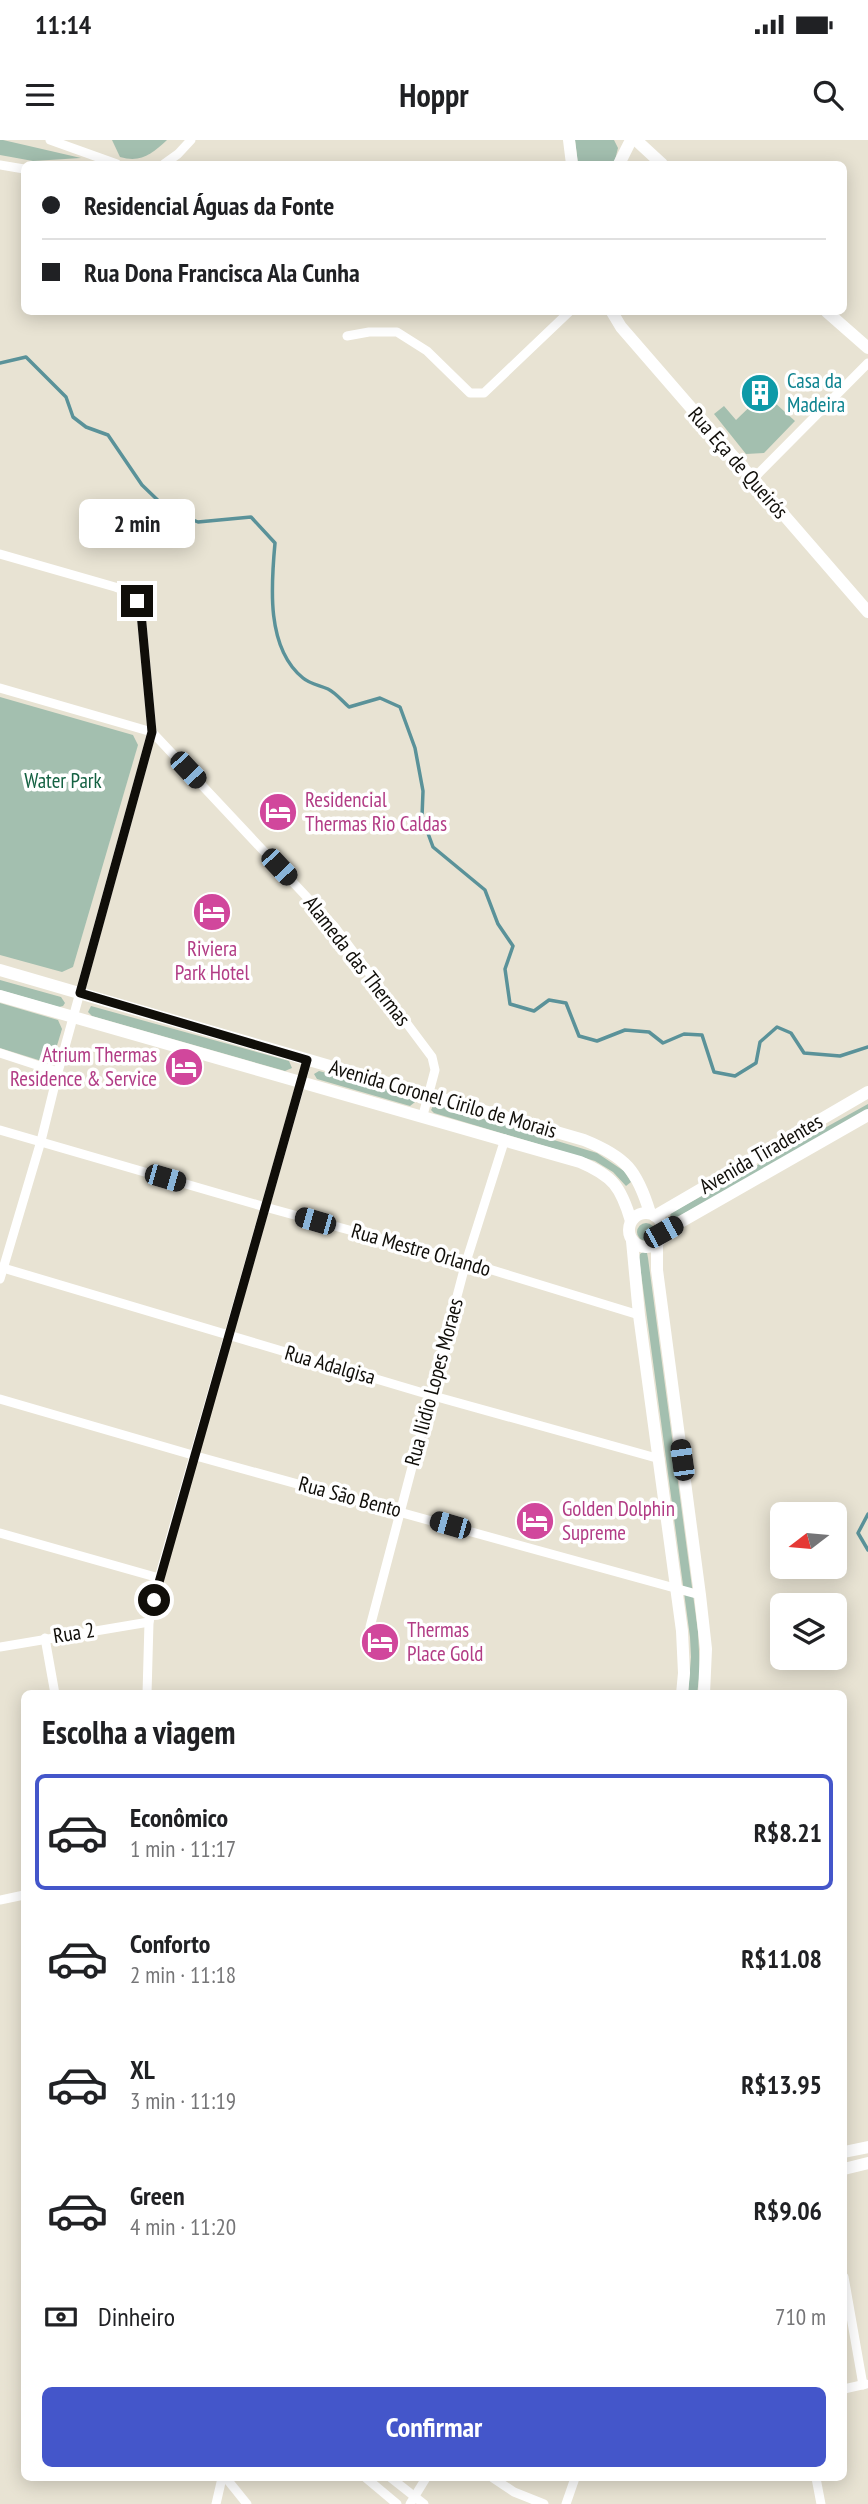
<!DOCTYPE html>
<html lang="pt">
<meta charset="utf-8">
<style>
:root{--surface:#fff;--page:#f6f6f6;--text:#202124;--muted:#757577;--line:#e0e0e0;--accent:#4456ca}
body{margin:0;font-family:"PT Sans Narrow",sans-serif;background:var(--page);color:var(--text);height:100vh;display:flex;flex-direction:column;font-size:26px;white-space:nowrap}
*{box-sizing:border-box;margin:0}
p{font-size:23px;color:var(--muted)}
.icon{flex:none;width:38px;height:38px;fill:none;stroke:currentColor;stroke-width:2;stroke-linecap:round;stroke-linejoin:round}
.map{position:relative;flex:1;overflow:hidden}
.details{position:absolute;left:21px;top:1550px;width:826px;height:791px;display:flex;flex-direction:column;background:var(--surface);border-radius:10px;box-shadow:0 4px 18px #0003}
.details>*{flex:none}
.guide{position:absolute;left:21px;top:21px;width:826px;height:154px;border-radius:10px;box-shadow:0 4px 18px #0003;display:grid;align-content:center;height:154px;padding:0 21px;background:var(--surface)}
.needle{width:46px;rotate:254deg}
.fabs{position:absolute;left:770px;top:1362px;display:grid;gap:14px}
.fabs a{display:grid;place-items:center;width:77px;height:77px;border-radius:10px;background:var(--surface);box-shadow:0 4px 18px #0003;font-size:35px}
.end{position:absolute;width:32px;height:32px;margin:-16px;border:9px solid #100e09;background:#fff;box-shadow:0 0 0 4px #fff}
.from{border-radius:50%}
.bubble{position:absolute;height:49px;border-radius:10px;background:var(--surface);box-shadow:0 4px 18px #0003;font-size:23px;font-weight:800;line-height:49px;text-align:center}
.car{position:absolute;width:21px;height:42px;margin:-21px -10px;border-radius:9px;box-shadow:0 0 5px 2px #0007;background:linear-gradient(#222 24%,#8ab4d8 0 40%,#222 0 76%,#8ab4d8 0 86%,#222 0)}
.guide b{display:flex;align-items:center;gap:24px;height:66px;font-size:26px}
.guide b+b{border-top:2px solid var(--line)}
.guide i{width:18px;height:18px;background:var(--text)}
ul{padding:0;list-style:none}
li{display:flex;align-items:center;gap:21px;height:116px;margin:0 14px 10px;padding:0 7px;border:4px solid transparent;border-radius:10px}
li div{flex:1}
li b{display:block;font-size:26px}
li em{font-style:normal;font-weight:800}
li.on{border-color:var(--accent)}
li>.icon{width:63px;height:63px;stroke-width:1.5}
h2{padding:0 21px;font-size:32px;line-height:84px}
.pay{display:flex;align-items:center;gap:18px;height:77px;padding:0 21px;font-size:26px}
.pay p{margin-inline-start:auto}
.primary-button{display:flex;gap:14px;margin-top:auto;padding:14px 21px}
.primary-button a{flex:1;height:80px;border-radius:10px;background:var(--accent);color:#fff;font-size:28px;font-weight:800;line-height:80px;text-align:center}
.status{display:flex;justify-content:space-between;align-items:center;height:49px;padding:0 35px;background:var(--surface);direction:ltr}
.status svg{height:19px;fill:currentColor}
header{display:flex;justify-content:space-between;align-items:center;height:91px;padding:0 21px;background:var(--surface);font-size:32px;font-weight:800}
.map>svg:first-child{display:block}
.green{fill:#a3bfaf}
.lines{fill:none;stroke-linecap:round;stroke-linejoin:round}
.stream{stroke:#5a9299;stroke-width:3.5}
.street{stroke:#fff;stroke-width:9}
.secondary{stroke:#fff;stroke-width:12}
.route{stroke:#100e09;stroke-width:9}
.labels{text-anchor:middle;stroke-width:7;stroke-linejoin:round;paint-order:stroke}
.culture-label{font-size:21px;fill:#0d838f;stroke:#fff;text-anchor:start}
.street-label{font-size:21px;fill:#100e09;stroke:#fff}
.park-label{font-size:21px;fill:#156243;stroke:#fff}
.hotel-label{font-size:21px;fill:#b23c85;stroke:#fff;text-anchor:start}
</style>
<div class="status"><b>11:14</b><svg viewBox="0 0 49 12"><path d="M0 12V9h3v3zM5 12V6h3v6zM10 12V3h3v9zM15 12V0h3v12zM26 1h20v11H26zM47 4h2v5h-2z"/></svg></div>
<header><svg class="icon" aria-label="menu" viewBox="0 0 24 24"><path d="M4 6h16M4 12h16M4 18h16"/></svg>Hoppr<svg class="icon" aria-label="search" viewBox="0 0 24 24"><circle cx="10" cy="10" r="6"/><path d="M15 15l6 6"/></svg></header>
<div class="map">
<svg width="868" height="2364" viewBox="0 0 868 2364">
<rect width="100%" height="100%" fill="#e8e3d3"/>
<!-- green -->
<g class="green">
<path d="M0 0H3L81 18 33 21 0 15Z"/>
<path d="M112 0H167C152 14 141 23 120 17Z"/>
<path d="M575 0H614L618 8 614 24H578Z"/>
<path d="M764 253 795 281 764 313 746 314 714 274 724 266 736 280Z"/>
<path d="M0 557 133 595 138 605 73 827 62 832 0 815Z"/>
<path d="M0 840 61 857 65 863 63 866 59 867 0 850Z"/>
<path d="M0 863 58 880 62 889 52 922 48 923 0 908Z"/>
<path d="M91 866 289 921 292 928 285 931 92 876 88 872Z"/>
<path d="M319 931 412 956 415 962 410 966 317 939 314 934Z"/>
<path d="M434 964 597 1013 624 1031 631 1042 626 1046 613 1032 595 1021 434 973 431 970Z"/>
<path d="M868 964V972L674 1079 670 1077 671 1073Z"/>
<circle cx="646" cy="1092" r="9"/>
<path d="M643 1112 647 1113 648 1118 698 1492 700 1531 697 1554H688L691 1517 690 1497 639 1118 640 1114Z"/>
</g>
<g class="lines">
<!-- stream -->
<g class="stream">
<path d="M0 223 26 217 66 257 73 277 86 287 108 295 142 345 168 370 198 382 251 377 275 403C271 446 266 508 303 538 310 544 319 545 328 549 336 553 342 561 349 567L380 558 400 567 415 608 423 651 422 677 433 707 485 750 498 784 513 806 505 829 510 864 534 871 549 860 566 863 579 896 597 901 625 890 649 892 663 903 684 894 702 895 714 932 735 936 756 923 760 902 777 887 791 893 804 913 840 916 868 907"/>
<path d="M868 1374 858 1393 868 1410"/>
</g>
<!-- street -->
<g class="street">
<path d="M50 0 117 24"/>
<path d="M164 24 178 14 191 0"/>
<path d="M0 25 24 29"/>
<path d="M347 196 369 192H397L427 211 470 253H484L569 172"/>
<path d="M752 340 868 223"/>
<path d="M0 414 115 447C130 452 136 458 141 473L152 592 58 932 41 1001 0 1139"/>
<path d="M0 548 152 592"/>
<path d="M152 592 334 786 432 917 435 930 423 975"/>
<path d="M0 913 58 932"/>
<path d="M0 990 265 1067 466 1122 639 1175"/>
<path d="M0 1127 430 1255 660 1319"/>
<path d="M0 1259 196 1316 700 1455"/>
<path d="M0 1393 159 1438"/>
<path d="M370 1487 466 1122 505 999"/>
<path d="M45 1498 55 1554"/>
<path d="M0 1507 149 1482"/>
<path d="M147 1554 149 1482 159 1438 307 921"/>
<path d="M0 1760 24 1755"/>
<path d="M844 2137 863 2245"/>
<path d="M844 2249 866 2244"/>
<path d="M226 2338 247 2364"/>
<path d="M366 2338 397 2364"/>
<path d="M391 2338 424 2364"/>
<path d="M493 2338 514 2352 544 2364"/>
<path d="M816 2338 821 2364"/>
<path d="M216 2364 222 2338"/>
<path d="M410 2364 426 2338"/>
<path d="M566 2364 575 2338"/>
</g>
<!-- secondary -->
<g class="secondary">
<path d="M569 0 572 24"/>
<path d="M636 0 662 24"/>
<path d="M619 24 631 0"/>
<path d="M612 172 621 187 868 472"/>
<path d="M827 172 868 208"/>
<path d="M0 830 584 1000C626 1017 637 1030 650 1073"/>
<path d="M0 856 580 1022C613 1036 621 1047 631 1081"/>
<circle cx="646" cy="1090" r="17"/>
<path d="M655 1076 868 952"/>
<path d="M663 1092 868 975"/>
<path d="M632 1101 639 1175 682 1491 684 1533 682 1554"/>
<path d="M657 1103V1130L700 1455 706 1509 704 1554"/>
<path d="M844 2012 868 2007"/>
<path d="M844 2029 868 2023"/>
</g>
</g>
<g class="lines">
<!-- route -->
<path class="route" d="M137 461 141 473 152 592 80 853 307 920 154 1460"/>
</g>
<!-- icons -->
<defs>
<g id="building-disc" transform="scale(2.0125)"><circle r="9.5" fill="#0f9aa8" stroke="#fff"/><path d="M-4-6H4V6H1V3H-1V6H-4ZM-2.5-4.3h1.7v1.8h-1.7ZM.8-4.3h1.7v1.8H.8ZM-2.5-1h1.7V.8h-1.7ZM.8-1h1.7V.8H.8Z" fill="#fff"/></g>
<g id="hotel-disc" transform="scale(2.0125)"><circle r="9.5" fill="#d1479c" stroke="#fff"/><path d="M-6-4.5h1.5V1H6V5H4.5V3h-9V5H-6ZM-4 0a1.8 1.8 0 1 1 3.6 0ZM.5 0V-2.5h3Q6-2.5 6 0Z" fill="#fff"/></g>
</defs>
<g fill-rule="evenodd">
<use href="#building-disc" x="760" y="253"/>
<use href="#hotel-disc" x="278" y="672"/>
<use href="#hotel-disc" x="212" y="772"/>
<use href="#hotel-disc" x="184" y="927"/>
<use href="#hotel-disc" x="535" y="1381"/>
<use href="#hotel-disc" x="380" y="1502"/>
</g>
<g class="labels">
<!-- culture labels -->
<g class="culture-label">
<text x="787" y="248">Casa da<tspan x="787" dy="24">Madeira</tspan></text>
</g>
<!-- street labels -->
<g class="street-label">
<text transform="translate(738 323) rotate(49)" y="7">Rua Eça de Queirós</text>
<text transform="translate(357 821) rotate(52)" y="7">Alameda das Thermas</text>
<text transform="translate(443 959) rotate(16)" y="7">Avenida Coronel Cirilo de Morais</text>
<text transform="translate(761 1014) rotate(-30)" y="7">Avenida Tiradentes</text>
<text transform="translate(421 1110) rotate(16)" y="7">Rua Mestre Orlando</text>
<text transform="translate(330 1225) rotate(16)" y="7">Rua Adalgisa</text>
<text transform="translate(434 1242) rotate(-75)" y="7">Rua Ilidio Lopes Moraes</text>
<text transform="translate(350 1357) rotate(15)" y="7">Rua São Bento</text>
<text transform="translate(74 1493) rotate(-9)" y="7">Rua 2</text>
</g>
<!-- park labels -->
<g class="park-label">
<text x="63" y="648">Water Park</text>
</g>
<!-- hotel labels -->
<g class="hotel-label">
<text x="305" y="667">Residencial<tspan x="305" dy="24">Thermas Rio Caldas</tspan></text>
<text x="212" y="816" text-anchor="middle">Riviera<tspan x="212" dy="24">Park Hotel</tspan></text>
<text x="157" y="922" text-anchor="end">Atrium Thermas<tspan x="157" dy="24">Residence &amp; Service</tspan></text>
<text x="562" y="1376">Golden Dolphin<tspan x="562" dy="24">Supreme</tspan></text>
<text x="407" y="1497">Thermas<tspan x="407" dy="24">Place Gold</tspan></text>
</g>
</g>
</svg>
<div class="fabs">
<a><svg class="needle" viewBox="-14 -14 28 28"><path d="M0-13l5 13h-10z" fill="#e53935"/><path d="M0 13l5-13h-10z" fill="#757577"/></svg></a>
<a><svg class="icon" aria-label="layers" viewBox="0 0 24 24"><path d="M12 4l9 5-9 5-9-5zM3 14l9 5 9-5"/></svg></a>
</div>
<i class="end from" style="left:154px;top:1460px"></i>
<i class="end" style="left:137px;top:461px"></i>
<div class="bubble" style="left:79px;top:359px;width:116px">2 min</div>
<i class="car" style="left:188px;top:630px;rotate:137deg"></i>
<i class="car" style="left:279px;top:727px;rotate:137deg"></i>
<i class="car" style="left:165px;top:1038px;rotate:106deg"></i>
<i class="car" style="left:315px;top:1081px;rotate:286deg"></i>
<i class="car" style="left:663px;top:1092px;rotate:61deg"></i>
<i class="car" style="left:682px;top:1320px;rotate:352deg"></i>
<i class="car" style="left:450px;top:1385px;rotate:286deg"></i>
<div class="guide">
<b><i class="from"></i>Residencial Águas da Fonte</b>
<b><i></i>Rua Dona Francisca Ala Cunha</b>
</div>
<section class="details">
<h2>Escolha a viagem</h2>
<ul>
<li class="on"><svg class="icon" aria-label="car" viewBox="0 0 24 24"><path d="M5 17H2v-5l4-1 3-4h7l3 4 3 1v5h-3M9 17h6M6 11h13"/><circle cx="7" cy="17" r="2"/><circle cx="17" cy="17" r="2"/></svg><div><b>Econômico</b><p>1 min · 11:17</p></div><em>R$8.21</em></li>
<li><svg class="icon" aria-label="car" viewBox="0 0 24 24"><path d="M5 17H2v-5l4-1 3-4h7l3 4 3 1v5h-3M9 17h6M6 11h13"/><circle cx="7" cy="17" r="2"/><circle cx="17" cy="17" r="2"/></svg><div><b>Conforto</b><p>2 min · 11:18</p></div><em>R$11.08</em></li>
<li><svg class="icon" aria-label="car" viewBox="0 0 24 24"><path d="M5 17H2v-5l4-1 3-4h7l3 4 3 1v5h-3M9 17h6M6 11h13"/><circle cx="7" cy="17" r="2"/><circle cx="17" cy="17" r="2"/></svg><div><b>XL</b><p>3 min · 11:19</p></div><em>R$13.95</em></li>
<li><svg class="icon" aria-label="car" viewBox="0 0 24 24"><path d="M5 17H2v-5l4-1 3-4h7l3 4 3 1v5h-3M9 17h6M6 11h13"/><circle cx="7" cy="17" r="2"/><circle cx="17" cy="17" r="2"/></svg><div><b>Green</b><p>4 min · 11:20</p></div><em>R$9.06</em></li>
</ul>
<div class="pay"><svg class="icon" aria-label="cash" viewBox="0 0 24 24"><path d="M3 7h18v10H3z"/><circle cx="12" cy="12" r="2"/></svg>Dinheiro<p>710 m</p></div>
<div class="primary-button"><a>Confirmar</a></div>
</section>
</div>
